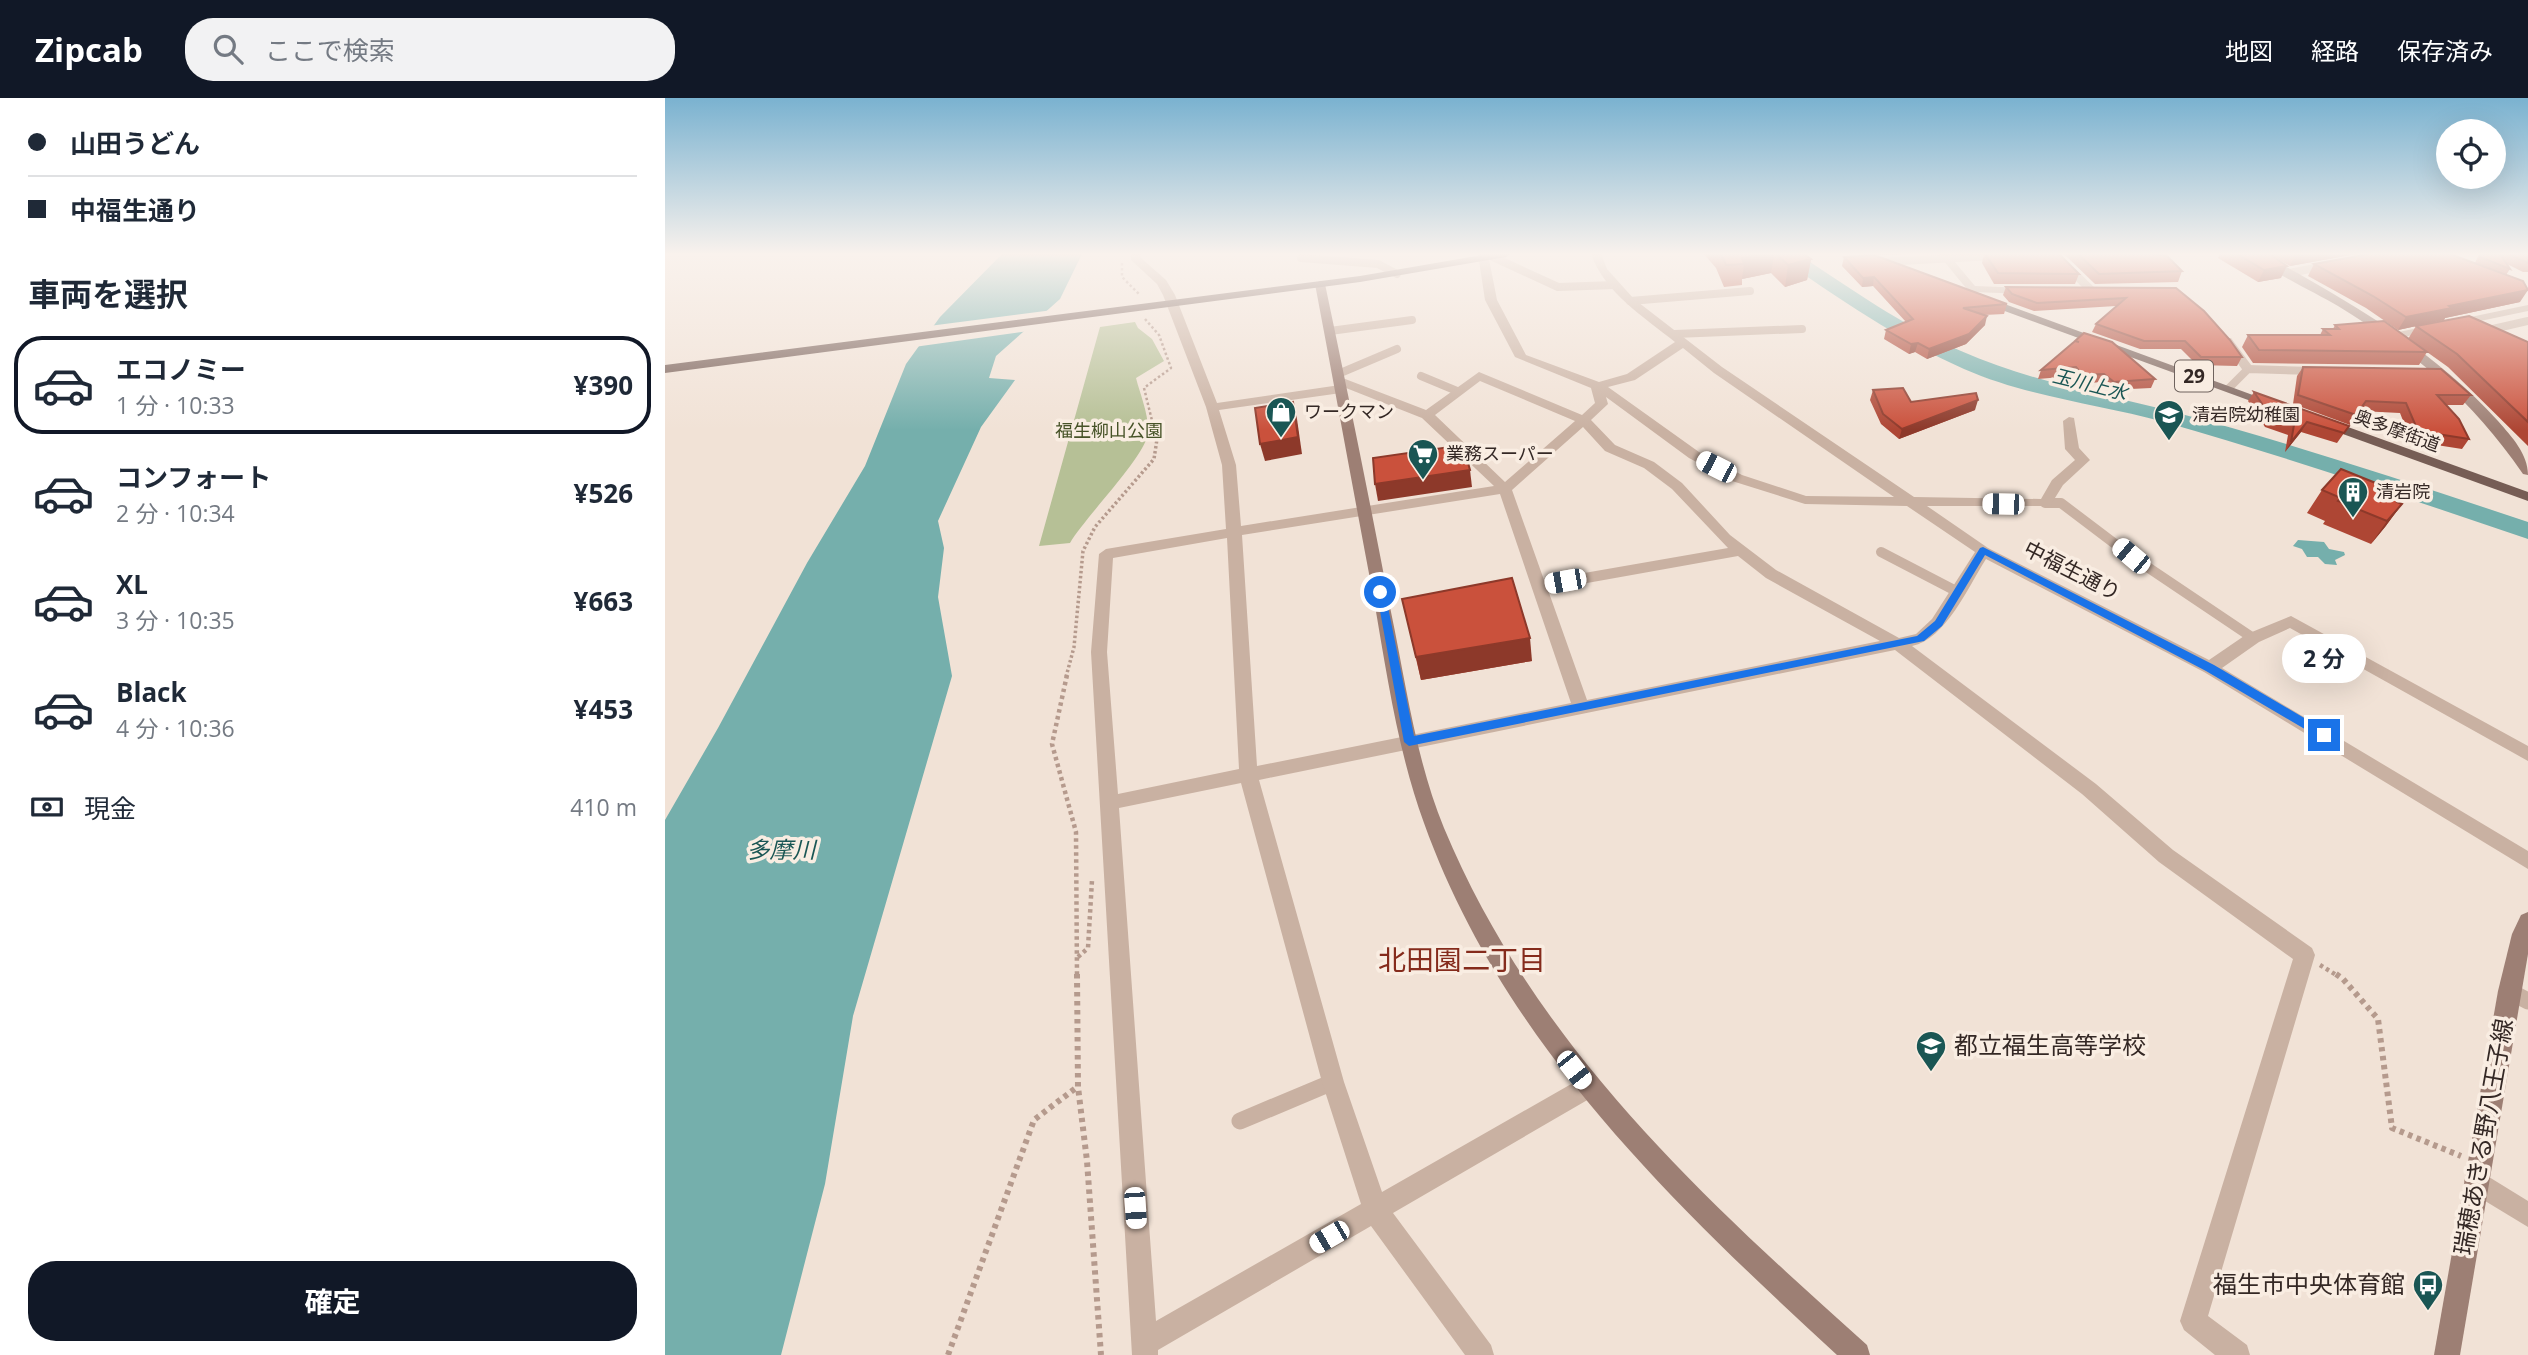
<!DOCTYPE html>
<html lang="ja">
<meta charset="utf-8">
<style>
:root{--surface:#fff;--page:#f2f2f3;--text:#1f2937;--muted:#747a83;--line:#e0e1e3;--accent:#111827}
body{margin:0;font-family:"Open Sans","Noto Sans JP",sans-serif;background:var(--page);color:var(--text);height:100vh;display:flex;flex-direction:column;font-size:26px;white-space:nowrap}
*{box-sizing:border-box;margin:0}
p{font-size:23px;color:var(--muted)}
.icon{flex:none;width:38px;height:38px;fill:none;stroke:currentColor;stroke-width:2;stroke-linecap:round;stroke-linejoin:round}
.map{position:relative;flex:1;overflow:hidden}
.drawer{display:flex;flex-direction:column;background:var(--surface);width:665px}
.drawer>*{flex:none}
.top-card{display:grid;align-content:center;height:154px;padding:0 28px;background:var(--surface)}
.buttons{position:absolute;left:1771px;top:21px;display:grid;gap:14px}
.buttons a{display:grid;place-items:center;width:70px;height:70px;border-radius:50%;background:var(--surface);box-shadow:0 7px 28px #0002;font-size:35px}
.end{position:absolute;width:32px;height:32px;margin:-16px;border:9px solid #1a73e8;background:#fff;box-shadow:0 0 0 4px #fff}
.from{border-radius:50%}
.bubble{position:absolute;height:49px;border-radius:24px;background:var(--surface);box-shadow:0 7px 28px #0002;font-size:23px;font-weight:700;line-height:49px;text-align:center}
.car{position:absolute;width:21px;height:42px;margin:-21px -10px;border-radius:9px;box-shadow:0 0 5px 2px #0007;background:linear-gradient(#fff 24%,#345 0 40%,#fff 0 76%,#345 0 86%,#fff 0)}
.top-card b{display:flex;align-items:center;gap:24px;height:66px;font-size:26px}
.top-card b+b{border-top:2px solid var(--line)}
.top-card i{width:18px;height:18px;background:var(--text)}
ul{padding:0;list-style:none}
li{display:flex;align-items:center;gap:21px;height:98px;margin:0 14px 10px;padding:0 14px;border:4px solid transparent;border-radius:28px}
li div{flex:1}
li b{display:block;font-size:26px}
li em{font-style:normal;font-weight:700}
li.active{border-color:var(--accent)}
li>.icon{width:63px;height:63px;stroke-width:1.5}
h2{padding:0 28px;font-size:32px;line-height:84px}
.pay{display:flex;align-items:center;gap:18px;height:77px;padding:0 28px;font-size:26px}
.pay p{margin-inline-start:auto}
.primary-button{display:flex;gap:14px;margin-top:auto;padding:14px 28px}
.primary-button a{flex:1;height:80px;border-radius:28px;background:var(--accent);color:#fff;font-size:28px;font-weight:700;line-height:80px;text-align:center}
header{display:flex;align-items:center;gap:42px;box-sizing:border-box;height:98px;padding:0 35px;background:var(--accent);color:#fff}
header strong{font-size:33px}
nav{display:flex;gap:38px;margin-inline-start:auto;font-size:24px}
.search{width:490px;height:63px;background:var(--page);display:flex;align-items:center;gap:18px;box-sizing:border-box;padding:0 24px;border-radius:28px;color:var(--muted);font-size:26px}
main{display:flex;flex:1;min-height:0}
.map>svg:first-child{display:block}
.green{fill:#b6c096}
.water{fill:#75afac}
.pier{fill:#f1e2d6}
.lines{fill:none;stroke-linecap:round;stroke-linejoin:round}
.path-far3{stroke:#b59a8d;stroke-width:2.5;stroke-dasharray:2.5 2.5;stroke-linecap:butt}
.path-far2{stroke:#b59a8d;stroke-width:3.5;stroke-dasharray:2.5 2.5;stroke-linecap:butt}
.path-far1{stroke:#b59a8d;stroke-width:4.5;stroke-dasharray:3.5 3.5;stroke-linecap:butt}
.path{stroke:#b59a8d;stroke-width:6;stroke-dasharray:4.5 4.5;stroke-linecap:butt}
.lane-far2{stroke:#c9b1a2;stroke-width:8}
.lane-far1{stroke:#c9b1a2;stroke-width:10}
.lane{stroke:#c9b1a2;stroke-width:17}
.street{fill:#c9b1a2;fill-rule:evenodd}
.secondary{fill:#9d7f74;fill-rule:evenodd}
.primary{fill:#765d55;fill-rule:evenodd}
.wall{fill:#ae4634}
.shaded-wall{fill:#8d392a}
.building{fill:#ca513c;stroke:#8d392a;stroke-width:2}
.route{fill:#1a73e8}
.labels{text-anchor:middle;stroke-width:7;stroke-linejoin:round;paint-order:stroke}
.far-poi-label{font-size:18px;fill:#342825;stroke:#f9ede2;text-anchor:start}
.far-park-label{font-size:18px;fill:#475328;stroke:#f9ede2}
.far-street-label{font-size:18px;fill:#342825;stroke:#f9ede2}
.shield{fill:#f9ede2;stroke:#6f635e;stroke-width:2}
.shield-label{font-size:19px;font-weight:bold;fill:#342825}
.far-water-label{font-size:19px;font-style:italic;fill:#1a5654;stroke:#f9ede2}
.street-label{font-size:21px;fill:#342825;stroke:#f9ede2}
.water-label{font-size:23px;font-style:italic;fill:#1a5654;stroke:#f9ede2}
.near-poi-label{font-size:24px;fill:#342825;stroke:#f9ede2;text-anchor:start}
.near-street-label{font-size:24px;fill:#342825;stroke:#f9ede2}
.near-neighbourhood-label{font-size:28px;fill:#852b1c;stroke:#f9ede2}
</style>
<header>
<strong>Zipcab</strong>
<div class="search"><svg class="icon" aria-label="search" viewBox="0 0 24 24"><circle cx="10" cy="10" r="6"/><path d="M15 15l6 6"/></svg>ここで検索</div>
<nav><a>地図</a><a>経路</a><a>保存済み</a></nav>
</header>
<main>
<section class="drawer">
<div class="top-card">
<b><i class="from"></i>山田うどん</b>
<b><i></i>中福生通り</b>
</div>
<h2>車両を選択</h2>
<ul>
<li class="active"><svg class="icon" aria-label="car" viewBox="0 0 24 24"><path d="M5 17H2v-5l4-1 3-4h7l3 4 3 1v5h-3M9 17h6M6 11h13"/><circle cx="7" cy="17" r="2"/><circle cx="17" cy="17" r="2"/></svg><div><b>エコノミー</b><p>1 分 · 10:33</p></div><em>¥390</em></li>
<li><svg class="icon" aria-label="car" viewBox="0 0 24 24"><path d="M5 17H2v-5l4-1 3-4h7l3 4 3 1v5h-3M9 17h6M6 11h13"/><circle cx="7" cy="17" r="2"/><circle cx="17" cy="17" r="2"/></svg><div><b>コンフォート</b><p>2 分 · 10:34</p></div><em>¥526</em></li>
<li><svg class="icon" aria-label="car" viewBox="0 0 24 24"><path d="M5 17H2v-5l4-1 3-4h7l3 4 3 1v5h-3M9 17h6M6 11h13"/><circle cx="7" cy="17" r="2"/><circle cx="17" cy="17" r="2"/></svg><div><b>XL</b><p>3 分 · 10:35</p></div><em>¥663</em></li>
<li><svg class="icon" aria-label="car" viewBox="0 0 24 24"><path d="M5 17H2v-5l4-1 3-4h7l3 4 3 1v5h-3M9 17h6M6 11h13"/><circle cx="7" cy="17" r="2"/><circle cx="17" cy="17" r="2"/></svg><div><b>Black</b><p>4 分 · 10:36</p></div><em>¥453</em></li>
</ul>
<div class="pay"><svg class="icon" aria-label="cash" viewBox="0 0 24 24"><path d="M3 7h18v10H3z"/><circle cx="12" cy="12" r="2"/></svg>現金<p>410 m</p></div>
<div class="primary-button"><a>確定</a></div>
</section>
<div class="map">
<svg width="1863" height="1257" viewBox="0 0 1863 1257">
<rect width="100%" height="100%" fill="#f1e2d6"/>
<!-- green -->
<path class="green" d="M470 224 473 230 487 241 499 263 471 280C475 296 484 317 483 334 483 356 420 419 405 445L374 448 435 229Z"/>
<!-- water -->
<g class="water">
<path d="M337 156H417L395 201 331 258 324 280 350 282 316 329 273 423 279 450 273 499 287 578 188 918 160 1086 116 1257H0V722L53 630 142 465 200 368 241 266 275 219Z"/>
<path d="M1109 156H1133C1185 190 1238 228 1296 253 1364 283 1437 296 1509 314 1629 346 1746 385 1863 424V441C1742 400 1622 359 1499 324 1433 306 1363 299 1299 271 1232 241 1169 197 1109 156Z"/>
<path d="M1633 442 1659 444 1664 451 1679 454 1680 457 1670 462 1672 467 1660 466 1653 459H1642L1637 451 1628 448Z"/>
</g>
<!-- pier -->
<path class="pier" d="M388 212 364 233 249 249 264 228Z"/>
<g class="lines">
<!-- path-far3 -->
<g class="path-far3">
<path d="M457 165V179L475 197"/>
<path d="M480 221 494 237 506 270 479 290 492 343"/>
</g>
<!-- path-far2 -->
<path class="path-far2" d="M401 579 409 549 418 453 430 429 489 361 492 341"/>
<!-- path-far1 -->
<g class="path-far1">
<path d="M402 577 387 646 411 734 412 878"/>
<path d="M413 859 423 850 427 782"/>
<path d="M1655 867 1673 878"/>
</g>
<!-- path -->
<g class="path">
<path d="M412 876 413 989 422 1063 436 1257"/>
<path d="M1671 876 1678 881 1713 921 1727 1030 1796 1058"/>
<path d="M283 1257 369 1022 412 989"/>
</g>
<!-- lane-far2 -->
<g class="lane-far2">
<path d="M828 159 893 189 950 187"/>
<path d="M636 160 713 166 732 176"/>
<path d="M1217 164 1366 156"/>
<path d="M1624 175 1661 168"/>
<path d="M965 203 1085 193"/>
<path d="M665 233 747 222"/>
<path d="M1819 233 1863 223"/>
<path d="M1010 236 1137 231"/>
<path d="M673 276 732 251"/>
<path d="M756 278 792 293"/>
<path d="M1564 290 1583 271 1649 273"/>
</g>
<!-- lane-far1 -->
<g class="lane-far1">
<path d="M1380 405H1396L1466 458 1588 540"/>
<path d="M1216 454 1291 493"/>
</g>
<!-- lane -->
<g class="lane">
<path d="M1844 893 1863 903"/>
<path d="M575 1023 668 984"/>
</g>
<!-- street -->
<g class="street">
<path d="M466 156H476L475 159 501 182 510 197 552 305 675 287 669 283 675 279 761 312 814 274 917 317 930 305 926 290 850 259 820 202 813 156H823L832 202 861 257 934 284 962 276 1010 244C979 219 940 195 926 156H936L942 171 969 201 1057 269 1249 399 1376 401 1387 382 1410 362 1400 351 1398 323 1404 319 1409 320 1414 350 1425 362 1398 387 1385 408H1262L1323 450 1544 562 1582 536 1626 518 1863 648V663L1625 530 1594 544 1557 570 1863 753V771L1539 574 1321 461C1303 489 1281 541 1247 548L1431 686 1508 752 1647 850 1650 857 1543 1218 1582 1247 1585 1257H1550L1519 1232 1515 1223 1628 861 1494 764 1417 696 1230 552 594 682 679 984 717 1094 915 981 923 978 931 981 934 989 931 997 728 1115 826 1247 829 1257H800L706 1128 493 1252V1257H467L426 554 434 456 441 451 561 431 557 367 541 309 498 197 492 186 466 162ZM1018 250 1049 275 1229 399 1141 398 1077 377 1034 354 943 289 970 282ZM815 283 910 323 840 384 770 317ZM681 290 757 320 829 388 576 428 571 367 554 312 676 295 680 294ZM941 299 1024 360 1067 383 1140 406 1242 408 1310 454 1267 521 1251 536 1234 540 1111 472 1065 437 1017 385 989 364 950 347 926 322 943 306ZM918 329 940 353 979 370 1007 391 1063 450 879 482 847 392ZM835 396 906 605 592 668 577 437ZM562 440 574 671 453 696 442 554 448 460ZM1073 458 1101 480 1215 543 922 602 883 492ZM576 685 657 984 696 1106 491 1223 454 710Z"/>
<path d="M1273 156H1283L1310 188 1361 190 1366 193 1361 196 1309 194 1296 197 1295 195 1301 190Z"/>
<path d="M1384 156H1395L1431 191V195H1423Z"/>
<path d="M1863 207V213L1729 241 1723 238 1729 235Z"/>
<path d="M1558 240H1566L1589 271 1587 274H1579L1556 242Z"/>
<path d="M1811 1071 1863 1103V1129L1802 1092 1799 1083 1802 1074Z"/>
</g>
<!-- secondary -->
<g class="secondary">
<path d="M1586 156H1598C1683 203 1767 250 1833 323 1847 339 1863 356 1863 377L1858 376C1806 300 1751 256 1673 208 1650 194 1603 173 1586 156Z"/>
<path d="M655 183 660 186C683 295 705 404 726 514 741 586 751 662 779 730 868 944 1033 1096 1202 1247L1205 1257H1172C1006 1104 837 943 759 725 733 654 722 577 709 502 689 397 670 291 650 186Z"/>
<path d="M1863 814V856L1795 1257H1769L1833 893 1847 836 1856 817Z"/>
</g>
<!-- primary -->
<g class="primary">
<path d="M823 156H846L841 159 695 184 0 275V267L695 178Z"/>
<path d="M1315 200H1323L1615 307 1609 311 1605 310 1315 204Z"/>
<path d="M1658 320 1863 394V403L1653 327V321Z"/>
</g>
</g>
<!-- wall -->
<g class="wall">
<path d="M1039 156H1139L1146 161 1142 182 1120 189 1106 175 1077 181V187L1059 189 1051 170Z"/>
<path d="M1213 156H1242L1214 157Z"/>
<path d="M1319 156H1394L1414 176 1410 186H1329L1317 165Z"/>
<path d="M1399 156H1489L1517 173 1513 184 1430 186Z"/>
<path d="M1555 156H1691L1625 168 1609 159 1616 180 1593 184 1553 160Z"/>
<path d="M1814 156H1863V174H1858L1842 166 1845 171 1841 177 1855 204 1780 220 1779 222 1733 232 1701 210 1643 178 1649 166 1810 165Z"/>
<path d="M1179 159 1342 206 1339 216 1319 217 1320 227 1301 246 1262 261 1250 254 1244 256 1219 241 1221 232 1241 224 1208 188 1197 189 1177 168Z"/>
<path d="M1341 189 1511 190 1577 259 1572 268 1532 267 1516 251H1475L1427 234 1431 226 1451 208 1369 213 1344 204 1338 197Z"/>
<path d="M1670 227 1743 241 1751 228 1863 244V348L1783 269 1762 254 1754 267 1588 265 1577 249 1583 237H1655L1658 231H1668Z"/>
<path d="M1419 235 1490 281 1486 290 1445 292 1436 284 1415 286 1408 278 1373 281 1376 272Z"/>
<path d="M1638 269 1806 297 1798 307H1781L1804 341 1797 351 1746 343 1735 315 1695 313 1685 327 1628 306 1632 278Z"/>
<path d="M1208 292 1246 304 1310 312 1234 341 1216 326 1205 302Z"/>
<path d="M1589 294 1684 328 1672 345 1636 334 1620 354 1623 337 1600 329 1583 303Z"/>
<path d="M1657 392 1732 405 1737 406 1720 429 1706 446 1658 426 1660 423 1642 415Z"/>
<path d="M737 501 867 563 756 582Z"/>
</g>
<!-- shaded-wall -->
<g class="shaded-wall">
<path d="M1099 156H1109L1106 175 1077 181 1079 166 1077 160Z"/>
<path d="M1631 156H1691L1625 168Z"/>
<path d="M1146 161 1142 182 1120 189 1123 167Z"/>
<path d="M1622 168 1616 180 1593 184 1599 172Z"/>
<path d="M1209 179 1208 188 1197 189 1198 180Z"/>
<path d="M1863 192 1855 204 1780 220 1779 222 1733 232 1741 219 1784 208Z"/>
<path d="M1322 218 1320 227 1301 246 1262 261 1264 251Z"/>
<path d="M1253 245 1250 254 1244 256 1246 246Z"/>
<path d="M1313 302 1310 312 1234 341 1237 331Z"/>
<path d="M628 304 632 321 637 356 600 363 595 346Z"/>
<path d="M1642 324 1636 334 1620 354 1626 344Z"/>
<path d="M805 372 807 389 713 403 710 386Z"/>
<path d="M1737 406 1720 429 1706 446 1722 423Z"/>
<path d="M865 540 867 563 756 582 751 559Z"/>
</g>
<!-- building -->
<g class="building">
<path d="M1056 156H1099L1077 160 1079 166 1061 167Z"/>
<path d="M1111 156H1139L1146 161 1123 167Z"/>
<path d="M1320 156H1394L1414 176 1333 175Z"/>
<path d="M1413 156H1489L1502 158 1517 173 1434 176Z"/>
<path d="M1572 156H1604L1622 168 1599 172Z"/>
<path d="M1704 156H1785L1858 183 1863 192 1784 208 1787 210 1741 219 1708 198 1649 166Z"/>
<path d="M1816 156H1835L1845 171 1815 159Z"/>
<path d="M1844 156H1863V165Z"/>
<path d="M1209 157 1342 206 1298 210 1322 218 1304 236 1264 251 1253 245 1246 246 1221 232 1248 221 1209 179 1198 180 1179 159Z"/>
<path d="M1341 189 1511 190 1539 213 1565 242 1577 259H1536L1520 243H1479L1431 226 1461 200 1372 205 1347 196Z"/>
<path d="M1804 218 1863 244V324L1792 256 1751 228Z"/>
<path d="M1719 223 1762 254 1594 252 1583 237H1665L1658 231H1674L1670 227Z"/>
<path d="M1419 235 1447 244 1490 281 1449 284 1439 276 1418 277 1411 269 1376 272 1410 243 1414 244 1410 243Z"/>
<path d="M1638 269 1776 271 1806 297H1772L1794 321 1804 341 1753 333 1741 305 1701 303 1691 317 1633 297Z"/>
<path d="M1238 290 1246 304 1311 295 1313 302 1237 331 1218 316 1208 292Z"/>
<path d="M1589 294 1684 328 1679 335 1642 324 1626 344 1629 327 1606 319Z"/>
<path d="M628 304 633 339 595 346 590 310Z"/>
<path d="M798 347 805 372 710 386 708 360Z"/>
<path d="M1676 371 1738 396 1732 404 1737 406 1722 423 1673 403 1676 400 1657 392Z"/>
<path d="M847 480 865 540 751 559 737 501Z"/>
</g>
<!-- sky -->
<linearGradient id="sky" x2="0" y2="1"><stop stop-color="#7ab2d0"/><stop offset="0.47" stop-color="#f9f2ed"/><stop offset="1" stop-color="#f9f2ed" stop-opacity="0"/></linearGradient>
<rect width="1863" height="332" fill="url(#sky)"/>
<!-- route -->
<path class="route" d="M1318 449 1549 567 1663 634V640H1655L1541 573 1320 457 1277 528 1259 543 744 648 739 644 711 491 720 494 749 638 1252 538 1270 523 1315 450Z"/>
<!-- icons -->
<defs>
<g id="shop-pin" transform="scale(1.575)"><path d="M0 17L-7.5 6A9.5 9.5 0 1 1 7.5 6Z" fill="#1a5654" stroke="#f9ede2"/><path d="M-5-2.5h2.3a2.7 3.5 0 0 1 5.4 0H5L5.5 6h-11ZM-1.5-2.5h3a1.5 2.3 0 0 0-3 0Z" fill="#fff"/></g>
<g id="school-pin" transform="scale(1.575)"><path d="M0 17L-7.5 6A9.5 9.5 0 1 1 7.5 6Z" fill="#1a5654" stroke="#f9ede2"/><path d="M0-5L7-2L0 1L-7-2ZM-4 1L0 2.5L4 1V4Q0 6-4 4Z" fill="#fff"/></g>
<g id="supermarket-pin" transform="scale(1.575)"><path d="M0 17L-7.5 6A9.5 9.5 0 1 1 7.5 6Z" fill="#1a5654" stroke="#f9ede2"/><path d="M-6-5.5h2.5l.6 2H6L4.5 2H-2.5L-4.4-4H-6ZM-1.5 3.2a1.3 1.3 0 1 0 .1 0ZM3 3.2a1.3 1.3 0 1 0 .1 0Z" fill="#fff"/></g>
<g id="building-pin" transform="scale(1.575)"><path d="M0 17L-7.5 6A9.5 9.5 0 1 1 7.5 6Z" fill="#1a5654" stroke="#f9ede2"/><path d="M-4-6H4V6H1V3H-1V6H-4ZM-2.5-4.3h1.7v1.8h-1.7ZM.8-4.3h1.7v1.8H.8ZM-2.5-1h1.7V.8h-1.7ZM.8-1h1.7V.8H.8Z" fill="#fff"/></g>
<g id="bus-pin" transform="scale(1.575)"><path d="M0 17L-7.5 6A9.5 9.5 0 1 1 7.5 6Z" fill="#1a5654" stroke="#f9ede2"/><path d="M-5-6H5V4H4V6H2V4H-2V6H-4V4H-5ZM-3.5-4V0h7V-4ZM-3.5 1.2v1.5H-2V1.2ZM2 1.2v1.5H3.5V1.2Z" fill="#fff"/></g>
</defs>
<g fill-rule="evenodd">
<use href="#shop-pin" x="616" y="314"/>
<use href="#school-pin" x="1504" y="317"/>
<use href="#supermarket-pin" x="758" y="356"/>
<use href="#building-pin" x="1688" y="394"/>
<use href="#school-pin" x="1266" y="948"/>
<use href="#bus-pin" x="1763" y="1187"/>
</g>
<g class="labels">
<!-- far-poi labels -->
<g class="far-poi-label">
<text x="639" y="320">ワークマン</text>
<text x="1527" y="323">清岩院幼稚園</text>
<text x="781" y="362">業務スーパー</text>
<text x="1711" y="400">清岩院</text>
</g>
<!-- far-park labels -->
<g class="far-park-label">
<text x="444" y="339">福生柳山公園</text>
</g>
<!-- far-street labels -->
<g class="far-street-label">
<text transform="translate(1732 333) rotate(20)" y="6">奥多摩街道</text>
</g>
<!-- shield labels -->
<rect class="shield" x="1510" y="262.5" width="38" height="31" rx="5"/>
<g class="shield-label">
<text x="1529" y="285">29</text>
</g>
<!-- far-water labels -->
<g class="far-water-label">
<text transform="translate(1425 286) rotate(14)" y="7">玉川上水</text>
</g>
<!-- street labels -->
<g class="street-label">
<text transform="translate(1407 473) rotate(27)" y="7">中福生通り</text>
</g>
<!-- water labels -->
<g class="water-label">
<text x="116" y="760">多摩川</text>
</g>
<!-- near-poi labels -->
<g class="near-poi-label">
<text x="1289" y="956">都立福生高等学校</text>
<text x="1740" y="1195" text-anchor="end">福生市中央体育館</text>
</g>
<!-- near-street labels -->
<g class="near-street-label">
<text transform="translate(1819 1039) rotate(-80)" y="8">瑞穂あきる野八王子線</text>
</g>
<!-- near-neighbourhood labels -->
<g class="near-neighbourhood-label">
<text x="797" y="872">北田園二丁目</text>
</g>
</g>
</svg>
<div class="buttons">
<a><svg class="icon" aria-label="locate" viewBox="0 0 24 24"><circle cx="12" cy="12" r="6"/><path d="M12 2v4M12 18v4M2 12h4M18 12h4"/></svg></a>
</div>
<i class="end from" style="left:715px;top:494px"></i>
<i class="end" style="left:1659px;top:637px"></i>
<div class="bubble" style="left:1617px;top:536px;width:84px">2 分</div>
<i class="car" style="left:1051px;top:369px;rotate:297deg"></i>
<i class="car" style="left:1338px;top:406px;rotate:271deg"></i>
<i class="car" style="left:1466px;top:458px;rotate:310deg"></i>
<i class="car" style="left:900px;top:483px;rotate:260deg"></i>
<i class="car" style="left:909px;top:972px;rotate:142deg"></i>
<i class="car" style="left:470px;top:1110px;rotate:176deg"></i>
<i class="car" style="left:664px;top:1139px;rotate:240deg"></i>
</div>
</main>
